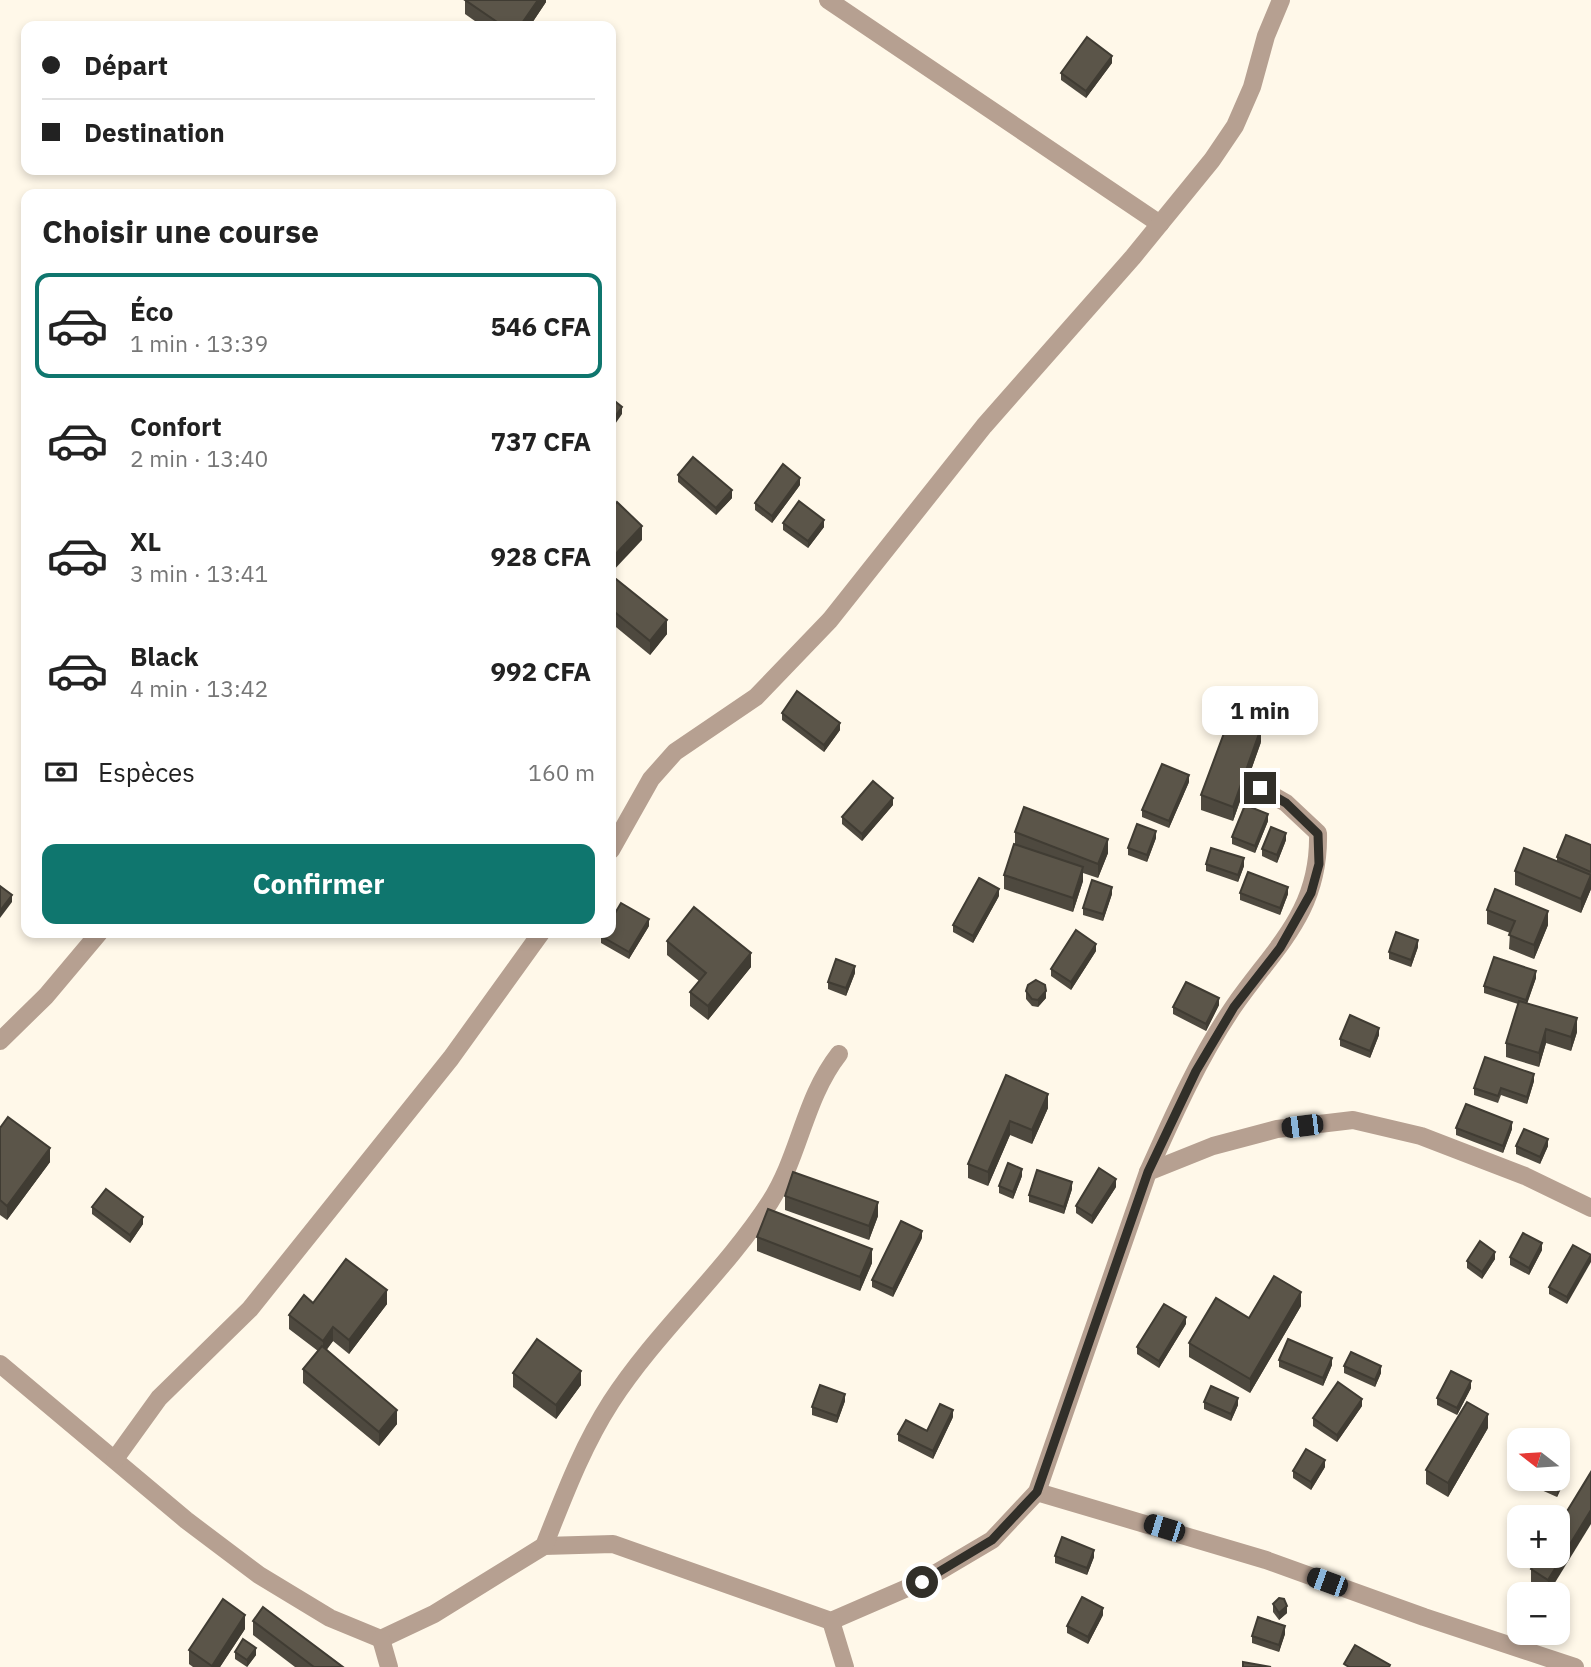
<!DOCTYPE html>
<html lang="fr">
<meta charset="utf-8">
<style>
:root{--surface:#fff;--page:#f2f2f2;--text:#222;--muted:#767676;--line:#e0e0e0;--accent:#0f766e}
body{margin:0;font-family:"IBM Plex Sans",sans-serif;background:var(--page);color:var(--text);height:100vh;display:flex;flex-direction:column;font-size:26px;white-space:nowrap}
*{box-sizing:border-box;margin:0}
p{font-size:23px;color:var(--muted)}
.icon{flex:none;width:38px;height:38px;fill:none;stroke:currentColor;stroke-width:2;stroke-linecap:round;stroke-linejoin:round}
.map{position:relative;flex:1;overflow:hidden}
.drawer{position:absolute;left:21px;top:189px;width:595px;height:749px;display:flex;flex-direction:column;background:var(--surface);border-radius:14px;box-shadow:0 4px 10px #0003}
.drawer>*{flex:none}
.top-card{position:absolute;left:21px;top:21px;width:595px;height:154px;border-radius:14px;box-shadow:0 4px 10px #0003;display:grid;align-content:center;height:154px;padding:0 21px;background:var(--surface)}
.needle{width:46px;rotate:287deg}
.buttons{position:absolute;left:1507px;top:1428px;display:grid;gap:14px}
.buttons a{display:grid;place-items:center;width:63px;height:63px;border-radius:14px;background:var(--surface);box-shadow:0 4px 10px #0003;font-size:35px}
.end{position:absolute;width:32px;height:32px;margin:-16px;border:9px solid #312f29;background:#fff;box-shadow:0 0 0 4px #fff}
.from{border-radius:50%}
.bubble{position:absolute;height:49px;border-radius:14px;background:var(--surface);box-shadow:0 4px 10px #0003;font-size:23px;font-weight:800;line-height:49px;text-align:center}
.car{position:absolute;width:21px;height:42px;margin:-21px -10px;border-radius:9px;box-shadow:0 0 5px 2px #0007;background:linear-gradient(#222 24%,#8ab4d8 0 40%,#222 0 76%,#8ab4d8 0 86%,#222 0)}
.top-card b{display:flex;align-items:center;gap:24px;height:66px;font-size:26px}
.top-card b+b{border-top:2px solid var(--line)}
.top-card i{width:18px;height:18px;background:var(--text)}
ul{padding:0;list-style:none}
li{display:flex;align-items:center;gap:21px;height:105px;margin:0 14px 10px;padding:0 7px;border:4px solid transparent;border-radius:14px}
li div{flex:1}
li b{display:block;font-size:26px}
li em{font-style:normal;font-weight:800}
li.selected{border-color:var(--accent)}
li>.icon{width:63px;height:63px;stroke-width:1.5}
h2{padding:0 21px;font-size:32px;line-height:84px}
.pay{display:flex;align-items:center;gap:18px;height:77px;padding:0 21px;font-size:26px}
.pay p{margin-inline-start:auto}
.cta{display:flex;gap:14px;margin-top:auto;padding:14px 21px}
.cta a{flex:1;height:80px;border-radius:14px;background:var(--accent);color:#fff;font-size:28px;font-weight:800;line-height:80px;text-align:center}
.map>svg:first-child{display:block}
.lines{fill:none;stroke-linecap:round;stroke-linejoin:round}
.street{stroke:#b6a091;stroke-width:18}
.wall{fill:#4e493f}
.shaded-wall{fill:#403c33}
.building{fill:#5b5549;stroke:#403c33;stroke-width:2}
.route{stroke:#312f29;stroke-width:9}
</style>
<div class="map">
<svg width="1591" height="1667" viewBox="0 0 1591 1667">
<rect width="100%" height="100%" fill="#fff8e9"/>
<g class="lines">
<!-- street -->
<g class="street">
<path d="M828 0 1160 224"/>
<path d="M611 850 651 779 675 752 756 697 830 620 984 426 1133 257 1212 160 1235 126 1252 87 1266 36 1281 0"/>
<path d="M0 1041 46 996 99 933"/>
<path d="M1148 1172C1173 1116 1199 1057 1234 1006 1275 947 1320 912 1318 833L1286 803 1260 788"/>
<path d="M0 1364 186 1520 259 1575 330 1618 381 1639 434 1614 544 1546 613 1544 831 1621 921 1582 992 1540 1037 1492 1148 1172 1213 1146 1277 1129 1353 1120 1421 1136 1525 1176 1591 1208"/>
<path d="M115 1459 159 1398 250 1309 451 1058 541 933"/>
<path d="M1037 1492 1266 1560 1424 1617 1575 1667"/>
<path d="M544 1546C564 1496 582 1447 611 1402 657 1331 724 1273 770 1202 800 1155 804 1099 839 1054"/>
<path d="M831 1621 845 1667"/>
<path d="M381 1639 389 1667"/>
</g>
</g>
<!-- wall -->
<g class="wall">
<path d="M465 0H546V2L530 26H482L465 14Z"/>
<path d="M1112 63 1086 98 1061 80V73Z"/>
<path d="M678 475 732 498 716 515 678 482Z"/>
<path d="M800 485 772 523 755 510V503Z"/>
<path d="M783 523 824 527 808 548 783 530Z"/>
<path d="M611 575 667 634 650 655 611 623Z"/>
<path d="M782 713 840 730 824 752 782 720Z"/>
<path d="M1261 742 1233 821 1201 810V795Z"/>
<path d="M1189 782 1169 828 1142 817V810Z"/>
<path d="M893 805 862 841 842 824V817Z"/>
<path d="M1268 821 1255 853 1232 844V837Z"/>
<path d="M1015 832 1108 853 1098 878 1083 873V881L1073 912 1004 889V875L1015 844Z"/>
<path d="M1156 838 1147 862 1128 855V848Z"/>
<path d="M1286 840 1277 863 1262 856V849Z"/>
<path d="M1591 845V889L1581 913 1515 885V871L1557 861V857Z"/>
<path d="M1206 864 1244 866 1238 882 1206 871Z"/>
<path d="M1240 893 1288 894 1280 915 1240 900Z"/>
<path d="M1112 894 1103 921 1083 915V908Z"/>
<path d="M999 896 973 943 953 932V925Z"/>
<path d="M1487 910 1548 925 1534 959 1509 949 1510 933 1487 924Z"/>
<path d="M649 926 629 959 601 943V936Z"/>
<path d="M667 941 751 967 708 1020 690 1006V992L699 981 667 955Z"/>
<path d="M1418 947 1411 967 1389 959V952Z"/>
<path d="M1096 951 1071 990 1051 976V969Z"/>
<path d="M855 973 846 996 828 989V982Z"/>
<path d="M1536 978 1527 1003 1577 1032 1571 1051 1546 1043 1539 1067 1506 1057V1043L1518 1004 1484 993V986Z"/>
<path d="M1026 991 1046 998 1038 1007 1032 1006 1026 999Z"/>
<path d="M1219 1005 1206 1031 1173 1014V1007Z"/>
<path d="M1379 1035 1370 1058 1340 1046V1039Z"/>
<path d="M1006 1075 1048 1108 1032 1144 1010 1135 988 1186 968 1178V1164Z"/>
<path d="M1534 1081 1527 1104 1501 1095 1498 1103 1474 1095V1088Z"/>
<path d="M0 1128 50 1162 7 1220 0 1215Z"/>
<path d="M1456 1128 1512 1129 1503 1153 1456 1135Z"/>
<path d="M1516 1146H1548L1540 1164 1516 1154Z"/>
<path d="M1022 1176 1013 1199 999 1193V1186Z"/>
<path d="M1116 1187 1092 1224 1076 1213V1206Z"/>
<path d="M1072 1189 1064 1214 1029 1202V1195Z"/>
<path d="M785 1196 878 1216 869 1240 785 1210Z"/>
<path d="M92 1207 143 1224 130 1243 92 1214Z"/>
<path d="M757 1237 872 1263 860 1291 757 1251Z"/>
<path d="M922 1238 893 1297 872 1287V1280Z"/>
<path d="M1573 1245 1567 1304 1549 1294V1287Z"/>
<path d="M1542 1250 1529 1275 1510 1265V1257Z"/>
<path d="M1495 1259 1482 1279 1467 1268V1261Z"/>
<path d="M313 1303 387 1304 349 1354 333 1341 326 1350 397 1424 379 1446 303 1383V1369L318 1351 289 1329V1315Z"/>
<path d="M1301 1306 1250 1393 1189 1357V1343L1249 1318Z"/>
<path d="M1186 1324 1159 1368 1137 1354V1347Z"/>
<path d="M1279 1360 1332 1365 1323 1386 1279 1367Z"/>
<path d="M1344 1366 1381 1373 1375 1387 1344 1373Z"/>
<path d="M513 1373 581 1385 556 1419 513 1387Z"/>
<path d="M1471 1388 1457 1415 1437 1405V1398Z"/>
<path d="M845 1401 837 1423 812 1415V1407Z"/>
<path d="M1204 1402 1238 1405 1231 1421 1204 1409Z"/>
<path d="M1362 1406 1337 1442 1313 1426V1418Z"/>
<path d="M953 1417 933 1459 898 1441V1434L927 1431Z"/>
<path d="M1488 1428 1448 1497 1426 1484V1470Z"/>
<path d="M1325 1467 1311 1490 1293 1478V1471Z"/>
<path d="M1591 1472 1548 1594 1531 1583V1569Z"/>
<path d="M1566 1478 1557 1497 1519 1480V1479Z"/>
<path d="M1055 1556 1094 1557 1087 1575 1055 1563Z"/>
<path d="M1273 1604 1287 1613 1279 1620 1273 1612Z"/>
<path d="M1103 1615 1088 1644 1067 1633V1626Z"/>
<path d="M253 1621 343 1667H295L253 1635Z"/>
<path d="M245 1629 220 1667H193L189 1664V1650Z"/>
<path d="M1285 1634 1279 1652 1252 1643V1636Z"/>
<path d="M235 1652 256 1655 247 1667 235 1659Z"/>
</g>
<!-- shaded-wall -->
<g class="shaded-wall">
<path d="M538 0H546V2L530 26H520Z"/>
<path d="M1112 56V63L1086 98V91Z"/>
<path d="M622 407V414L611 430V422Z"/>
<path d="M800 478V485L772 523V516Z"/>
<path d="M732 490V498L716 515V508Z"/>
<path d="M824 520V527L808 548V541Z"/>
<path d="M642 526V540L611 573V559Z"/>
<path d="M667 620V634L650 655V641Z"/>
<path d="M840 723V730L824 752V745Z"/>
<path d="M1261 728V742L1233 821V807Z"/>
<path d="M1189 775V782L1169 828V821Z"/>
<path d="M893 798V805L862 841V834Z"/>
<path d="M1268 814V821L1255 853V846Z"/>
<path d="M1156 831V838L1147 862V855Z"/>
<path d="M1286 833V840L1277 863V855Z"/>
<path d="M1108 839V853L1098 878V864Z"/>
<path d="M1244 858V866L1238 882V875Z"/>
<path d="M1083 867V881L1073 912V898Z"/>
<path d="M1591 875V889L1581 913V899Z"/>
<path d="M1112 887V894L1103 921V914Z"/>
<path d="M1288 887V894L1280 915V908Z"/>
<path d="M999 889V896L973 943V936Z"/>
<path d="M12 895V902L0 918V911Z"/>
<path d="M1548 911V925L1534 959V945Z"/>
<path d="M649 919V926L629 959V952Z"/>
<path d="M1418 940V947L1411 967V960Z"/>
<path d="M1096 944V951L1071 990V982Z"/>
<path d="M751 953V967L708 1020V1006Z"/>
<path d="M855 966V973L846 996V988Z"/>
<path d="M1536 971V978L1526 1007V1000Z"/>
<path d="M1046 991V998L1038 1007V1000Z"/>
<path d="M1219 998V1005L1206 1031V1024Z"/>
<path d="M1577 1018V1032L1571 1051V1037Z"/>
<path d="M1379 1028V1035L1370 1058V1051Z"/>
<path d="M1546 1029V1043L1539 1067V1053Z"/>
<path d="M1534 1074V1081L1527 1104V1097Z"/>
<path d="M1048 1094V1108L1032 1144V1130Z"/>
<path d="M1010 1121V1135L988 1186V1172Z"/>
<path d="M1512 1122V1129L1503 1153V1146Z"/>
<path d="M1548 1139V1146L1540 1164V1157Z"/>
<path d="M50 1148V1162L7 1220V1206Z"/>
<path d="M1022 1169V1176L1013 1199V1192Z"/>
<path d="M1116 1179V1187L1092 1224V1216Z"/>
<path d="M1072 1182V1189L1064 1214V1207Z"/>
<path d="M878 1202V1216L869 1240V1226Z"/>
<path d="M143 1217V1224L130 1243V1235Z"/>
<path d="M922 1231V1238L893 1297V1289Z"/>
<path d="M1542 1243V1250L1529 1275V1268Z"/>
<path d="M872 1249V1263L860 1291V1277Z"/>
<path d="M1495 1252V1259L1482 1279V1272Z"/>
<path d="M1591 1255V1262L1567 1304V1297Z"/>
<path d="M387 1290V1304L349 1354V1340Z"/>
<path d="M1301 1292V1306L1250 1393V1379Z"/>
<path d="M1186 1317V1324L1159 1368V1361Z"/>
<path d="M333 1327V1341L323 1355V1341Z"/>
<path d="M1332 1358V1365L1323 1386V1378Z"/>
<path d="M1381 1366V1373L1375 1387V1380Z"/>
<path d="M581 1371V1385L556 1419V1405Z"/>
<path d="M1471 1381V1388L1457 1415V1408Z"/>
<path d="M845 1394V1401L837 1423V1416Z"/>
<path d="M1238 1398V1405L1231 1421V1414Z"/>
<path d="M1362 1399V1406L1337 1442V1435Z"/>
<path d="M397 1410V1424L379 1446V1432Z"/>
<path d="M953 1410V1417L933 1459V1451Z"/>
<path d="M1488 1414V1428L1448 1497V1483Z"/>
<path d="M1325 1460V1467L1311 1490V1482Z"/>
<path d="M1566 1471V1478L1557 1497V1490Z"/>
<path d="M1591 1510V1524L1548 1594V1580Z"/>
<path d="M1094 1550V1557L1087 1575V1568Z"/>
<path d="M1287 1606V1613L1279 1620V1613Z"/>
<path d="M1103 1608V1615L1088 1644V1637Z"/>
<path d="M245 1615V1629L220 1667H212Z"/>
<path d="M1285 1626V1634L1279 1652V1645Z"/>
<path d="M256 1648V1655L247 1667V1660Z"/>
</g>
<!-- building -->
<g class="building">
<path d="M465 0H538L520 26H503Z"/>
<path d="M1087 37 1112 56 1086 91 1061 73Z"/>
<path d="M611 398 622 407 611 422Z"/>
<path d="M693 457 732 490 716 508 678 475Z"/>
<path d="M783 464 800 478 772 516 755 503Z"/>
<path d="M799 501 824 520 808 541 783 523Z"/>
<path d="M617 502 642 526 611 559V509Z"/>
<path d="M611 575 667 620 650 641 611 609Z"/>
<path d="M797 691 840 723 824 745 782 713Z"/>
<path d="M1230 717 1261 728 1233 807 1201 795Z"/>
<path d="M1162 764 1189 775 1169 821 1142 810Z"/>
<path d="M873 781 893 798 862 834 842 817Z"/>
<path d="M1245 805 1268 814 1255 846 1232 837Z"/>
<path d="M1024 807 1108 839 1098 864 1015 832Z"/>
<path d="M1137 824 1156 831 1147 855 1128 848Z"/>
<path d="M1271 827 1286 833 1277 855 1262 849Z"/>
<path d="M1566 835 1591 845V872L1557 857Z"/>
<path d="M1014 844 1083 867 1073 898 1004 875Z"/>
<path d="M1211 848 1244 858 1238 875 1206 864Z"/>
<path d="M1524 848 1591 875 1581 899 1515 871Z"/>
<path d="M1248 872 1288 887 1280 908 1240 893Z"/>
<path d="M979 878 999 889 973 936 953 925Z"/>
<path d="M1092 880 1112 887 1103 914 1083 908Z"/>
<path d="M0 886 12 895 0 911Z"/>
<path d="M1495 889 1548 911 1534 945 1509 935 1515 921 1487 910Z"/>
<path d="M621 903 649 919 629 952 601 936 603 933H611V920Z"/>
<path d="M694 907 751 953 708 1006 690 992 706 973 667 941Z"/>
<path d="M1076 930 1096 944 1071 982 1051 969Z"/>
<path d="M1396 932 1418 940 1411 960 1389 952Z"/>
<path d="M1494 957 1536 971 1526 1000 1484 986Z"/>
<path d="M836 959 855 966 846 988 828 982Z"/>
<path d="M1036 980 1045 985 1046 991 1038 1000 1032 999 1026 991 1028 985Z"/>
<path d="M1186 982 1219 998 1206 1024 1173 1007Z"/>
<path d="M1519 1001 1577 1018 1571 1037 1546 1029 1539 1053 1506 1043Z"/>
<path d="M1350 1015 1379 1028 1370 1051 1340 1039Z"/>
<path d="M1485 1057 1534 1074 1527 1097 1501 1088 1498 1096 1474 1088Z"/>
<path d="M1006 1075 1048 1094 1032 1130 1010 1121 988 1172 968 1164Z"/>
<path d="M1466 1104 1512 1122 1503 1146 1456 1128Z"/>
<path d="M8 1117 50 1148 7 1206 0 1200V1128Z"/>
<path d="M1524 1129 1548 1139 1540 1157 1516 1146Z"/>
<path d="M1008 1163 1022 1169 1013 1192 999 1186Z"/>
<path d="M1099 1168 1116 1179 1092 1216 1076 1206Z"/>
<path d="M1037 1170 1072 1182 1064 1207 1029 1195Z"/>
<path d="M793 1172 878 1202 869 1226 785 1196Z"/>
<path d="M106 1189 143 1217 130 1235 92 1207Z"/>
<path d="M768 1209 872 1249 860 1277 757 1237Z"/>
<path d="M901 1221 922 1231 893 1289 872 1280Z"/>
<path d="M1523 1233 1542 1243 1529 1268 1510 1257Z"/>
<path d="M1480 1241 1495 1252 1482 1272 1467 1261Z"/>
<path d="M1573 1245 1591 1255 1567 1297 1549 1287Z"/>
<path d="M346 1259 387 1290 349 1340 333 1327 323 1341 289 1315 304 1295 313 1303Z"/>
<path d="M1274 1276 1301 1292 1250 1379 1189 1343 1216 1298 1249 1318Z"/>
<path d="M1164 1304 1186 1317 1159 1361 1137 1347Z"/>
<path d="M537 1339 581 1371 556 1405 513 1373Z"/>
<path d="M1288 1339 1332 1358 1323 1378 1279 1360Z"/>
<path d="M322 1346 397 1410 379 1432 303 1369Z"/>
<path d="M1351 1352 1381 1366 1375 1380 1344 1366Z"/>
<path d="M1451 1371 1471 1381 1457 1408 1437 1398Z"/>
<path d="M1338 1382 1362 1399 1337 1435 1313 1418Z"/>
<path d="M820 1385 845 1394 837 1416 812 1407Z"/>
<path d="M1211 1386 1238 1398 1231 1414 1204 1402Z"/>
<path d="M1467 1402 1488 1414 1448 1483 1426 1470Z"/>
<path d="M940 1404 953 1410 933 1451 898 1434 906 1420 927 1431Z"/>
<path d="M1306 1449 1325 1460 1311 1482 1293 1471Z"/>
<path d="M1558 1467 1566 1471 1557 1490 1533 1479H1558Z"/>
<path d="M1591 1472V1510L1548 1580 1531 1569 1539 1556H1558V1526Z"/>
<path d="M1062 1537 1094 1550 1087 1568 1055 1556Z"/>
<path d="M1082 1597 1103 1608 1088 1637 1067 1626Z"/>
<path d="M1279 1598 1284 1599 1287 1606 1279 1613 1273 1604Z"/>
<path d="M223 1599 245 1615 212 1666 189 1650Z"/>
<path d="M263 1607 343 1667H314L253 1621Z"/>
<path d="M1258 1617 1285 1626 1279 1645 1252 1636Z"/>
<path d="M243 1639 256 1648 247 1660 235 1652Z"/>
<path d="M1355 1645 1390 1665 1389 1667H1349L1344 1664Z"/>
<path d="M1243 1662 1271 1667H1243Z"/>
</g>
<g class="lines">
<!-- route -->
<path class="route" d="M922 1582 992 1540 1037 1492 1148 1172 1196 1071 1234 1007 1280 948 1311 893 1319 864 1318 834 1286 803 1260 788"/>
</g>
</svg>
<div class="buttons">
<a><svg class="needle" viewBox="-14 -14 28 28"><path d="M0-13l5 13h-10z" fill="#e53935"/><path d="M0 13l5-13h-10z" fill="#767676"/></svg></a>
<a>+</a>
<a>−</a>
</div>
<i class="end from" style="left:922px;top:1582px"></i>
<i class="end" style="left:1260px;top:788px"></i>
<div class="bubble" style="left:1202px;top:686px;width:116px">1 min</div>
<i class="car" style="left:1302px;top:1126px;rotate:263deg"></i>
<i class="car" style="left:1164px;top:1528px;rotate:287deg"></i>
<i class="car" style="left:1327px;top:1582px;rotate:290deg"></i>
<div class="top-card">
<b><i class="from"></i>Départ</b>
<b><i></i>Destination</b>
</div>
<section class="drawer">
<h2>Choisir une course</h2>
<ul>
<li class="selected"><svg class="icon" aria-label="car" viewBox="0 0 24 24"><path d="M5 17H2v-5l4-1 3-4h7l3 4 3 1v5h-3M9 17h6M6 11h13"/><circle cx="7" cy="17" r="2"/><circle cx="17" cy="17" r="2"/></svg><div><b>Éco</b><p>1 min · 13:39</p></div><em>546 CFA</em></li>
<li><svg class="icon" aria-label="car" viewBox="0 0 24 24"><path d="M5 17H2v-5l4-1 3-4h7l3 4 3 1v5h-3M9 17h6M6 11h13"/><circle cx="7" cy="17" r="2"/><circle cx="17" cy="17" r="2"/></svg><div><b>Confort</b><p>2 min · 13:40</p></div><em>737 CFA</em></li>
<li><svg class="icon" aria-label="car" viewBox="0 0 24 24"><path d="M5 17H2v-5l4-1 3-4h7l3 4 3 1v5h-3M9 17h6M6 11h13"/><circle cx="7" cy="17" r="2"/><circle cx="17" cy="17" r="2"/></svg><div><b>XL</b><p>3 min · 13:41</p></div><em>928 CFA</em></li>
<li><svg class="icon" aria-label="car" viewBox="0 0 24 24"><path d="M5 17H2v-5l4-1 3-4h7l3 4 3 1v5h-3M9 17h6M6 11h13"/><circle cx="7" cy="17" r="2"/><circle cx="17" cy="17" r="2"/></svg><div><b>Black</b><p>4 min · 13:42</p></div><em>992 CFA</em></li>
</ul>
<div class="pay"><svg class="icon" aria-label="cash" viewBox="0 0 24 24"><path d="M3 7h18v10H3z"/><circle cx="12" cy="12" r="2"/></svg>Espèces<p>160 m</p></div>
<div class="cta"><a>Confirmer</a></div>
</section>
</div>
